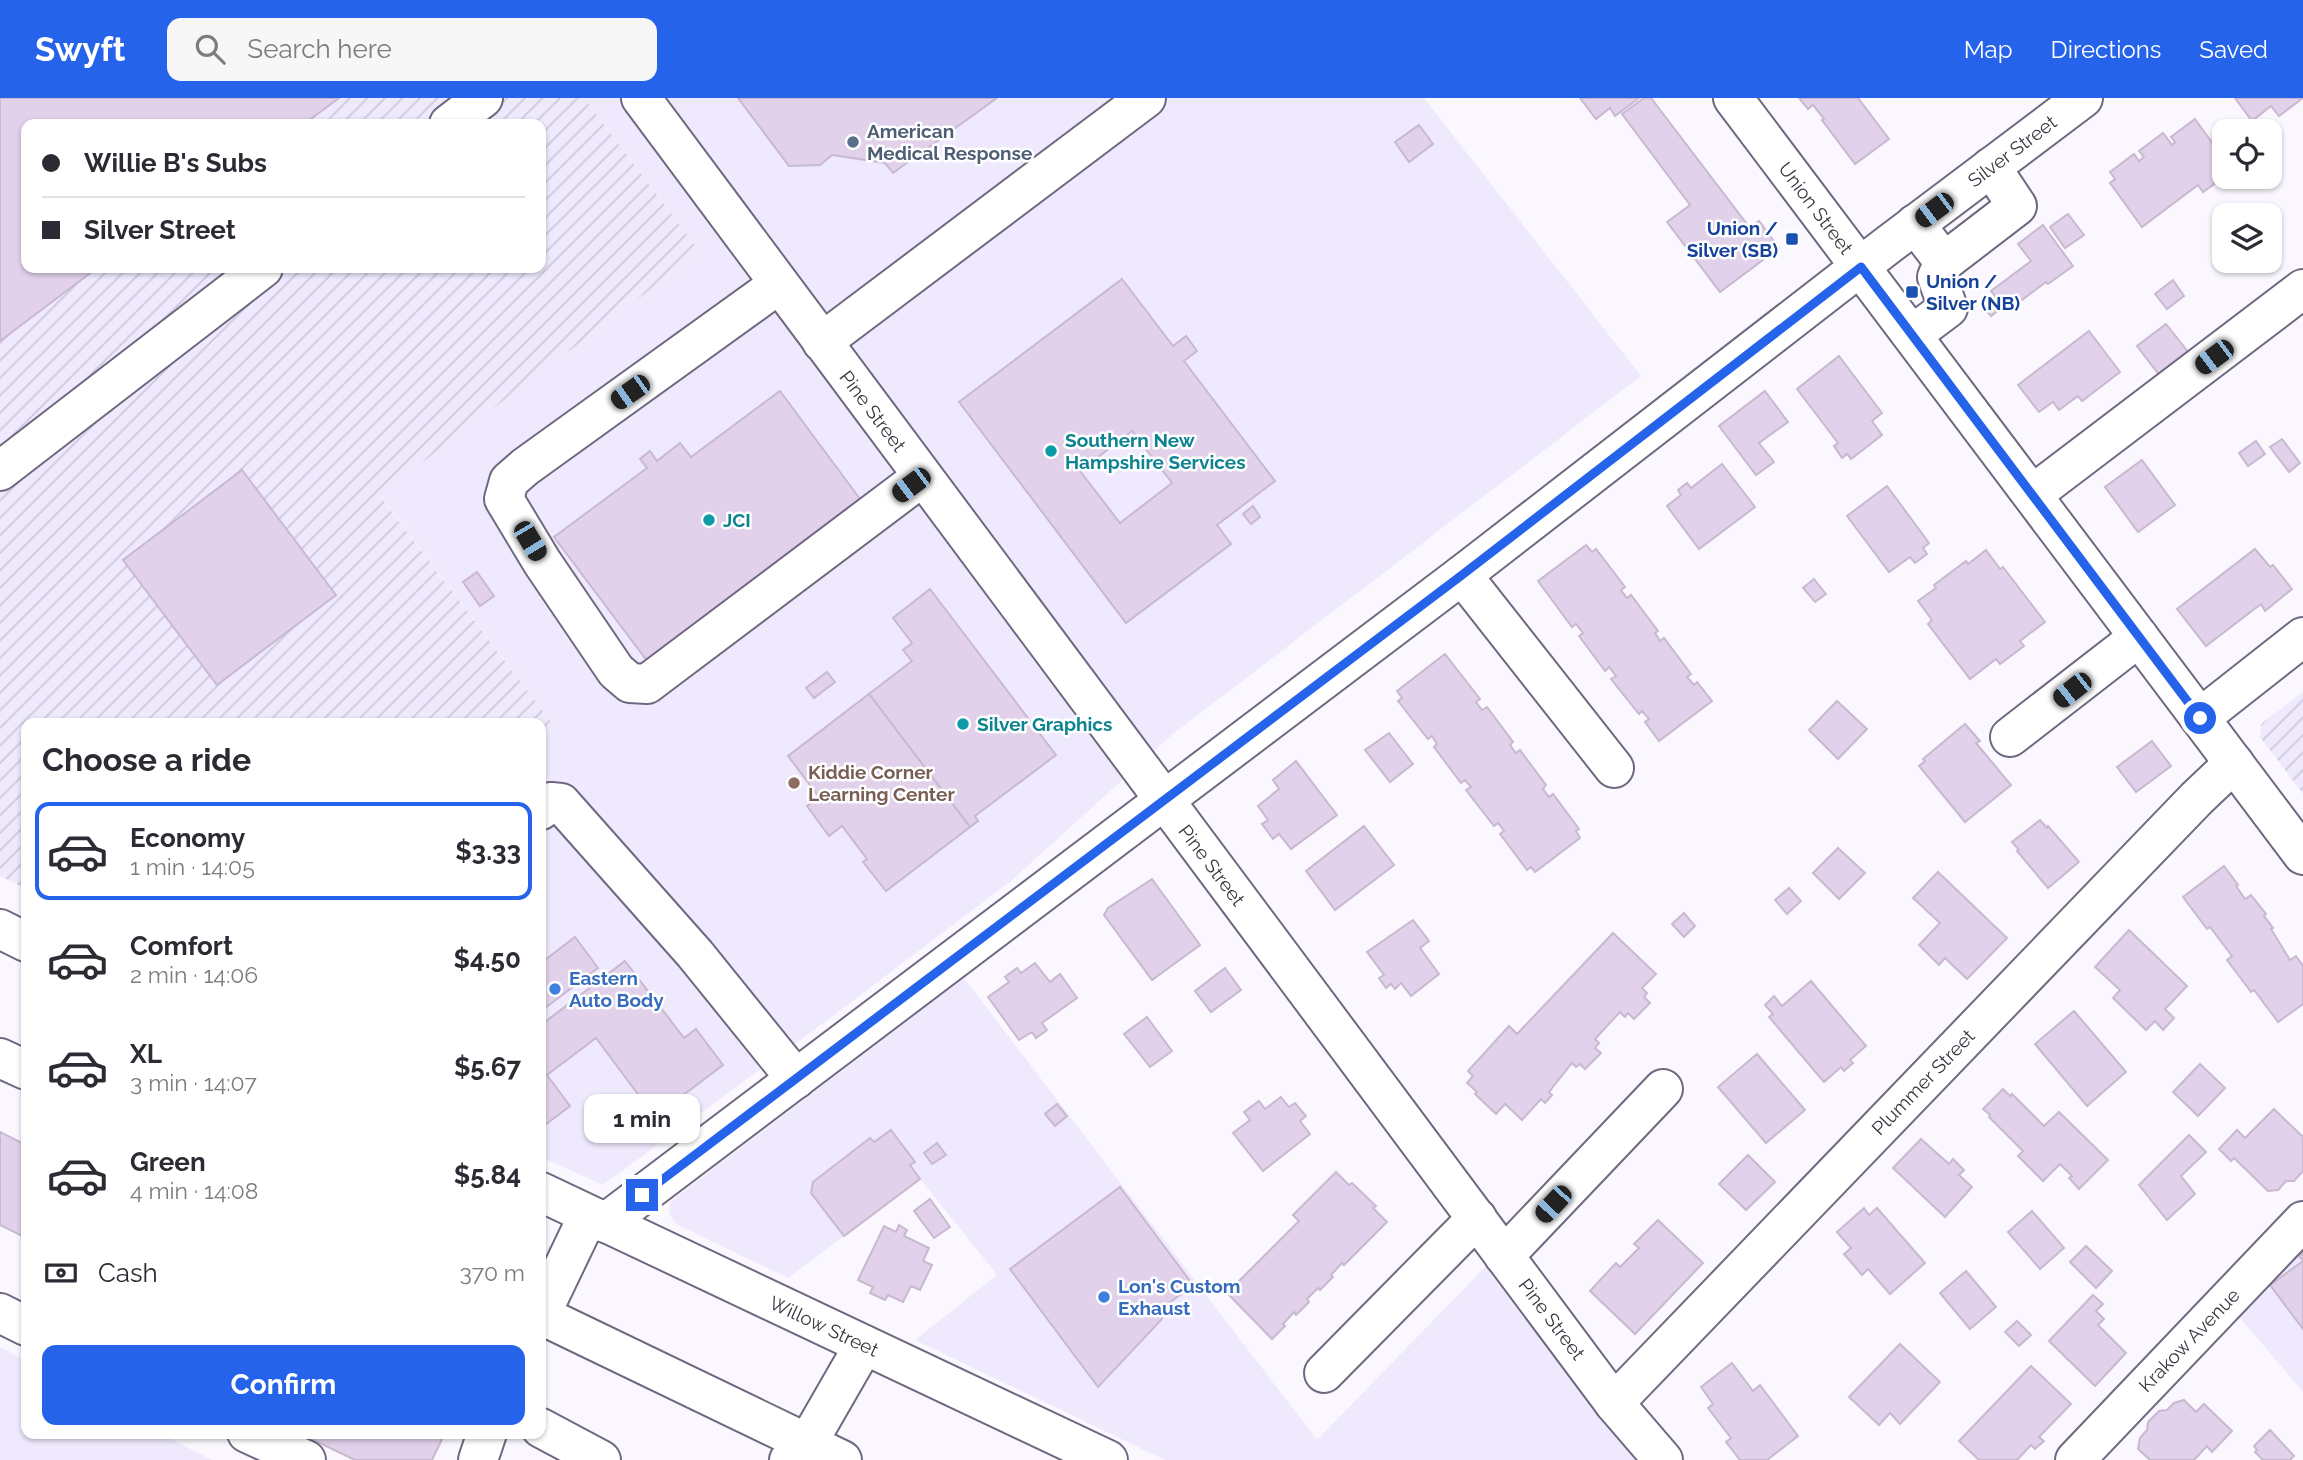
<!DOCTYPE html>
<meta charset="utf-8">
<style>
:root{--surface:#fff;--page:#f7f7f7;--text:#2b2b33;--muted:#7c7c81;--line:#e1e1e2;--accent:#2563eb}
body{margin:0;font-family:Raleway,sans-serif;background:var(--page);color:var(--text);height:100vh;display:flex;flex-direction:column;font-size:26px;white-space:nowrap}
*{box-sizing:border-box;margin:0}
p{font-size:23px;color:var(--muted)}
.icon{flex:none;width:38px;height:38px;fill:none;stroke:currentColor;stroke-width:2;stroke-linecap:round;stroke-linejoin:round}
.map{position:relative;flex:1;overflow:hidden}
.details{position:absolute;left:21px;top:620px;width:525px;height:721px;display:flex;flex-direction:column;background:var(--surface);border-radius:14px;box-shadow:0 2px 5px #0004}
.details>*{flex:none}
.banner{position:absolute;left:21px;top:21px;width:525px;height:154px;border-radius:14px;box-shadow:0 2px 5px #0004;display:grid;align-content:center;height:154px;padding:0 21px;background:var(--surface)}
.fabs{position:absolute;left:2212px;top:21px;display:grid;gap:14px}
.fabs a{display:grid;place-items:center;width:70px;height:70px;border-radius:14px;background:var(--surface);box-shadow:0 2px 5px #0004;font-size:35px}
.end{position:absolute;width:32px;height:32px;margin:-16px;border:9px solid #2563eb;background:#fff;box-shadow:0 0 0 4px #fff}
.from{border-radius:50%}
.bubble{position:absolute;height:49px;border-radius:14px;background:var(--surface);box-shadow:0 2px 5px #0004;font-size:23px;font-weight:700;line-height:49px;text-align:center}
.car{position:absolute;width:21px;height:42px;margin:-21px -10px;border-radius:9px;box-shadow:0 0 5px 2px #0007;background:linear-gradient(#222 24%,#8ab4d8 0 40%,#222 0 76%,#8ab4d8 0 86%,#222 0)}
.banner b{display:flex;align-items:center;gap:24px;height:66px;font-size:26px}
.banner b+b{border-top:2px solid var(--line)}
.banner i{width:18px;height:18px;background:var(--text)}
ul{padding:0;list-style:none}
li{display:flex;align-items:center;gap:21px;height:98px;margin:0 14px 10px;padding:0 7px;border:4px solid transparent;border-radius:14px}
li div{flex:1}
li b{display:block;font-size:26px}
li em{font-style:normal;font-weight:700}
li.current{border-color:var(--accent)}
li>.icon{width:63px;height:63px;stroke-width:1.5}
h2{padding:0 21px;font-size:32px;line-height:84px}
.pay{display:flex;align-items:center;gap:18px;height:77px;padding:0 21px;font-size:26px}
.pay p{margin-inline-start:auto}
.action{display:flex;gap:14px;margin-top:auto;padding:14px 21px}
.action a{flex:1;height:80px;border-radius:14px;background:var(--accent);color:#fff;font-size:28px;font-weight:700;line-height:80px;text-align:center}
header{display:flex;align-items:center;gap:42px;box-sizing:border-box;height:98px;padding:0 35px;background:var(--accent);color:#fff}
header strong{font-size:33px}
nav{display:flex;gap:38px;margin-inline-start:auto;font-size:24px}
.search{width:490px;height:63px;background:var(--page);display:flex;align-items:center;gap:18px;box-sizing:border-box;padding:0 24px;border-radius:14px;color:var(--muted);font-size:26px}
.map>svg:first-child{display:block}
.built{fill:#efe9fe}
.industrial{fill:url(#industrial-furrows);fill-rule:evenodd}
.building{fill:#e1d1ea;stroke:#c8b9d1;stroke-width:2;fill-rule:evenodd}
.lines{fill:none;stroke-linecap:round;stroke-linejoin:round}
.minor-casing{stroke:#706880;stroke-width:42}
.minor{stroke:#fff;stroke-width:38}
.route{stroke:#2563eb;stroke-width:9}
.service-dot{fill:#5c6f8a;stroke:#fff;stroke-width:2.5}
.transit-dot{fill:#1a4fb4;stroke:#fff;stroke-width:2.5}
.culture-dot{fill:#0f9aa8;stroke:#fff;stroke-width:2.5}
.education-dot{fill:#8d6e63;stroke:#fff;stroke-width:2.5}
.shop-dot{fill:#3f7fe0;stroke:#fff;stroke-width:2.5}
.labels{text-anchor:middle;stroke-width:5;stroke-linejoin:round;paint-order:stroke}
.service-label{font-size:19px;font-weight:bold;fill:#4e5e75;stroke:#fff;text-anchor:start}
.street-label{font-size:19px;fill:#3a3741;stroke:#fff}
.transit-label{font-size:19px;font-weight:bold;fill:#164399;stroke:#fff;text-anchor:end}
.culture-label{font-size:19px;font-weight:bold;fill:#0d838f;stroke:#fff;text-anchor:start}
.education-label{font-size:19px;font-weight:bold;fill:#785e54;stroke:#fff;text-anchor:start}
.shop-label{font-size:19px;font-weight:bold;fill:#366cbe;stroke:#fff;text-anchor:start}
</style>
<header>
<strong>Swyft</strong>
<div class="search"><svg class="icon" aria-label="search" viewBox="0 0 24 24"><circle cx="10" cy="10" r="6"/><path d="M15 15l6 6"/></svg>Search here</div>
<nav><a>Map</a><a>Directions</a><a>Saved</a></nav>
</header>
<div class="map">
<svg width="2303" height="1362" viewBox="0 0 2303 1362">
<defs>
<pattern id="industrial-furrows" width="10" height="10" patternUnits="userSpaceOnUse" patternTransform="scale(1.75)"><rect width="10" height="10" fill="#efe9fe"/><path d="M-1 1l2-2M0 10L10 0M9 11l2-2" fill="none" stroke="#cec8db"/></pattern>
</defs>
<rect width="100%" height="100%" fill="#faf8fe"/>
<!-- built -->
<g class="built">
<path d="M584 0H1424L1641 278 1173 636 1011 783 830 920 603 1087 541 1059V640L555 629 379 396 700 154Z"/>
<path d="M964 880 1317 1342 1488 1166 1635 1362H1165L915 1242 997 1177 920 1081 788 1180 678 1127 672 1121 669 1113 671 1103Z"/>
<path d="M2303 1144V1294L2235 1214Z"/>
<path d="M0 1249 26 1263V1335H159L212 1362H0Z"/>
</g>
<!-- industrial -->
<g class="industrial">
<path d="M0 0H584L700 154 379 397 555 629 541 640V625H26V791L0 778ZM26 26H541V170H26Z"/>
<path d="M2303 594V696L2260 639 2261 626Z"/>
</g>
<!-- building -->
<g class="building">
<path d="M0 0H339L304 26H26V170H97L0 243Z"/>
<path d="M738 0H997L893 75 885 65 832 57 820 67 789 68Z"/>
<path d="M1580 0H1639L1615 18 1610 10 1596 21Z"/>
<path d="M1644 0H1651L1750 130 1759 123 1779 150 1720 194 1667 124 1690 107 1622 16Z"/>
<path d="M1799 0H1858L1889 41 1855 66 1822 22 1824 21 1813 7 1808 11Z"/>
<path d="M2235 0H2303L2279 18 2271 8 2252 23Z"/>
<path d="M2195 21 2224 61V79L2203 94 2198 87 2142 129 2110 85 2115 81 2110 74 2134 56 2139 63 2144 59 2139 53 2163 35 2172 47 2175 44 2171 39Z"/>
<path d="M1419 27 1433 46 1409 64 1395 44Z"/>
<path d="M2068 116 2084 137 2065 150 2050 129Z"/>
<path d="M2043 127 2073 168 2048 186 2046 184 2007 213 1991 193 2031 163 2018 146Z"/>
<path d="M1122 181 1173 248 1186 238 1197 253 1184 263 1275 383 1217 427 1231 446 1126 525 959 304ZM1132 333 1172 385 1120 425 1080 373Z"/>
<path d="M2173 182 2184 198 2167 211 2155 196Z"/>
<path d="M1991 200 2000 211 1991 218 1982 207Z"/>
<path d="M2166 226 2189 255 2160 278 2137 248Z"/>
<path d="M2089 233 2120 274 2082 303 2078 298 2059 312 2053 304 2039 314 2018 287Z"/>
<path d="M1839 258 1882 315 1872 323 1882 337 1851 361 1847 356 1842 360 1834 348 1838 345 1797 291Z"/>
<path d="M780 293 863 405 648 564 554 439 647 370 640 361 650 353 657 363 680 345 691 359Z"/>
<path d="M1765 293 1788 324 1759 345 1774 364 1756 377 1719 328Z"/>
<path d="M2282 341 2300 365 2289 374 2270 349Z"/>
<path d="M2256 343 2265 356 2248 368 2239 355Z"/>
<path d="M2142 362 2175 407 2138 434 2105 389Z"/>
<path d="M1722 366 1755 409 1699 451 1667 408 1681 397 1678 392 1687 385 1691 390Z"/>
<path d="M242 372 336 497 217 587 123 462Z"/>
<path d="M1887 388 1929 445 1923 450 1927 456 1915 465 1910 459 1889 474 1847 418Z"/>
<path d="M1253 408 1260 419 1251 426 1243 416Z"/>
<path d="M1586 447 1592 454 1596 451 1625 489 1621 492 1627 500 1631 497 1658 533 1655 535 1660 543 1664 540 1691 576 1687 579 1694 587 1697 584 1712 603 1659 643 1645 624 1649 621 1642 613 1639 616 1611 581 1616 578 1609 569 1605 573 1579 538 1583 535 1576 526 1572 529 1538 483Z"/>
<path d="M2255 451 2270 469 2273 467 2292 491 2265 513 2261 506 2206 548 2177 511Z"/>
<path d="M1986 452 2000 471 2003 469 2045 524 2020 543 2024 548 2000 566 1996 561 1970 581 1928 526 1932 522 1918 503 1936 490 1934 487 1966 463 1968 466Z"/>
<path d="M477 474 494 498 480 508 463 484Z"/>
<path d="M1814 481 1826 496 1815 504 1803 490Z"/>
<path d="M930 491 1056 657 975 718 978 723 970 729 869 596 912 563 903 552 912 545 893 520Z"/>
<path d="M1445 556 1480 601 1476 604 1482 612 1487 609 1513 644 1510 647 1516 655 1520 652 1546 687 1543 691 1549 699 1553 696 1579 731 1576 733 1580 740 1535 774 1531 769 1527 772 1500 736 1504 733 1498 725 1494 728 1466 692 1471 689 1465 682 1461 685 1434 649 1437 646 1432 638 1428 641 1398 603 1402 600 1397 593Z"/>
<path d="M827 574 835 584 814 600 806 590Z"/>
<path d="M869 596 970 729 886 793 863 764 867 761 842 728 829 738 807 708 819 699 788 658Z"/>
<path d="M1837 603 1867 631 1838 661 1809 632Z"/>
<path d="M1965 626 1980 643 1976 645 2011 687 1965 724 1919 668 1925 663 1923 661Z"/>
<path d="M1389 635 1413 666 1390 684 1365 652Z"/>
<path d="M2152 643 2171 668 2136 694 2117 669Z"/>
<path d="M1296 663 1337 717 1291 751 1279 736 1273 741 1262 726 1268 722 1258 708 1279 691 1273 682Z"/>
<path d="M2040 722 2047 730 2048 728 2079 764 2048 790 2017 753 2019 752 2012 744Z"/>
<path d="M1364 728 1394 767 1335 812 1306 773Z"/>
<path d="M1838 750 1865 775 1839 801 1813 775Z"/>
<path d="M2224 768 2238 787 2236 788 2245 801 2251 797 2266 816 2264 818 2273 830 2271 831 2290 862 2296 858 2303 868V906L2278 924 2254 892 2251 894 2227 862 2232 858 2210 829 2207 831 2183 799Z"/>
<path d="M1938 774 2007 840 1967 881 1945 860 1939 867 1919 847 1940 825 1913 800Z"/>
<path d="M1152 781 1200 847 1152 882 1104 817 1108 810Z"/>
<path d="M1789 790 1801 803 1787 816 1775 802Z"/>
<path d="M1684 815 1695 828 1684 839 1672 826Z"/>
<path d="M1413 822 1429 843 1420 850 1439 876 1411 898 1401 885 1395 891 1391 886 1386 890 1379 880 1384 877 1367 854Z"/>
<path d="M2129 832 2187 888 2165 911 2174 920 2163 932 2155 923 2146 932 2113 900 2120 892 2095 869Z"/>
<path d="M1613 835 1656 876 1642 890 1647 895 1644 899 1650 905 1634 921 1628 915 1625 919 1620 914 1595 941 1599 945 1595 950 1601 955 1585 971 1580 966 1576 969 1572 965 1549 994 1552 997 1545 1005 1541 1001 1522 1022 1505 1006 1496 1016 1475 996 1477 994 1467 985 1473 978 1468 973 1509 928 1517 936Z"/>
<path d="M575 839 598 870 541 913V865Z"/>
<path d="M625 863 684 940 696 931 723 967 641 1029 627 1009 640 999 596 940 547 977 570 1008 541 1030V927Z"/>
<path d="M1035 865 1050 884 1060 876 1077 900 1042 925 1047 932 1036 940 1032 934 1019 942 988 899 1009 884 1005 879 1017 870 1021 875Z"/>
<path d="M1225 870 1241 892 1211 914 1195 893Z"/>
<path d="M1811 883 1866 948 1850 962 1853 965 1844 973 1841 969 1824 984 1769 919 1773 916 1765 907 1774 898 1782 908Z"/>
<path d="M2074 913 2126 974 2087 1008 2035 946Z"/>
<path d="M1147 919 1172 953 1150 969 1124 936Z"/>
<path d="M1757 956 1805 1012 1766 1045 1718 989Z"/>
<path d="M2200 966 2225 990 2198 1018 2173 994Z"/>
<path d="M2003 991 2010 998 2012 996 2044 1028 2059 1014 2108 1062 2079 1091 2069 1080 2072 1078 2060 1066 2043 1083 2018 1058 2023 1053 1989 1019 1990 1017 1983 1011Z"/>
<path d="M1281 999 1289 1009 1295 1005 1306 1018 1300 1023 1310 1036 1263 1073 1233 1035 1250 1022 1244 1014 1259 1003 1265 1011Z"/>
<path d="M1057 1006 1067 1018 1055 1028 1045 1016Z"/>
<path d="M2274 1011 2303 1039V1073L2294 1083H2286L2278 1092 2268 1093 2234 1060 2231 1063 2219 1051 2237 1032 2245 1040Z"/>
<path d="M891 1032 915 1064 910 1067 920 1081 844 1138 811 1095 813 1084 870 1040 874 1044Z"/>
<path d="M0 1034 26 1047V1140L0 1127Z"/>
<path d="M2189 1037 2206 1054 2181 1078 2195 1096 2167 1122 2139 1087Z"/>
<path d="M1921 1041 1949 1066 1953 1061 1964 1072 1959 1077 1972 1089 1945 1119 1893 1070Z"/>
<path d="M937 1045 946 1057 932 1066 924 1055Z"/>
<path d="M1748 1057 1775 1084 1746 1112 1719 1086Z"/>
<path d="M1336 1074 1349 1087 1352 1085 1376 1108 1373 1110 1387 1124 1344 1167 1342 1165 1331 1177 1333 1179 1320 1192 1318 1190 1307 1201 1309 1204 1296 1217 1294 1214 1283 1226 1285 1228 1272 1241 1227 1195 1299 1123 1293 1117Z"/>
<path d="M1120 1089 1193 1187 1160 1212 1162 1221 1098 1289 1010 1171Z"/>
<path d="M930 1101 950 1129 934 1140 914 1113Z"/>
<path d="M1864 1110 1869 1117 1877 1110 1925 1165 1890 1196 1868 1171 1862 1177 1844 1156 1851 1150 1837 1134Z"/>
<path d="M2032 1113 2064 1150 2040 1171 2008 1134Z"/>
<path d="M1658 1122 1703 1165 1635 1236 1590 1193 1616 1165 1620 1169 1639 1150 1634 1146Z"/>
<path d="M899 1127 907 1132 904 1138 929 1150 923 1163 932 1167 920 1192 911 1188 903 1204 888 1197 885 1202 870 1195 873 1189 858 1182 884 1128 896 1134Z"/>
<path d="M2086 1148 2112 1173 2096 1190 2070 1164Z"/>
<path d="M2303 1154V1231L2270 1187 2303 1163 2299 1158Z"/>
<path d="M1966 1173 1996 1209 1970 1231 1940 1195Z"/>
<path d="M2093 1197 2103 1206 2096 1213 2104 1221 2098 1227 2126 1255 2095 1288 2049 1243Z"/>
<path d="M2017 1223 2031 1237 2019 1248 2005 1234Z"/>
<path d="M1900 1246 1940 1284 1900 1326 1890 1315 1879 1327 1849 1299Z"/>
<path d="M1732 1265 1753 1293 1760 1287 1798 1338 1767 1362H1740L1726 1344 1731 1340 1708 1310 1713 1306 1701 1289Z"/>
<path d="M2031 1268 2071 1306 2039 1339 2044 1343 2035 1351 2031 1347 2017 1362H1979L1959 1343Z"/>
<path d="M2184 1302 2196 1314 2204 1306 2232 1333 2212 1354 2207 1348 2194 1362H2150L2138 1351 2140 1340 2147 1332 2148 1324 2159 1313 2167 1312 2174 1305Z"/>
<path d="M2270 1332 2294 1358 2290 1362H2263L2255 1354 2257 1352 2254 1348Z"/>
<path d="M299 1335H449L447 1339 444 1337 432 1362H355Z"/>
</g>
<g class="lines">
<!-- minor casing -->
<g class="minor-casing">
<g id="minor">
<path d="M641 0 1614 1305 1663 1362"/>
<path d="M1733 0 2303 757"/>
<path d="M449 26 483 0"/>
<path d="M1915 126 1944 164 2017 108 1991 69"/>
<path d="M779 186 525 369 509 383 504 401 542 464 616 573 630 585 647 586 922 379"/>
<path d="M1912 237 1948 210 1937 179 1944 164"/>
<path d="M822 244 1146 0"/>
<path d="M0 373 263 170"/>
<path d="M2033 396 2303 191"/>
<path d="M1462 477 1614 670"/>
<path d="M2200 620 2303 539"/>
<path d="M2010 639 2139 539"/>
<path d="M541 712 551 704 561 705 695 856 796 981"/>
<path d="M0 831 26 844"/>
<path d="M0 960 26 972"/>
<path d="M541 1094 1108 1362"/>
<path d="M605 1125 1462 477 1888 147 2083 0"/>
<path d="M1504 1158 1663 991"/>
<path d="M0 1215 26 1228"/>
<path d="M541 1216 588 1118"/>
<path d="M541 1217 842 1362"/>
<path d="M1324 1275 1477 1120"/>
<path d="M1614 1305 2197 700 2234 665"/>
<path d="M541 1330 601 1362"/>
<path d="M247 1335 306 1362"/>
<path d="M478 1362 487 1335"/>
<path d="M789 1362 807 1346 864 1247"/>
<path d="M2075 1362 2303 1123"/>
</g>
</g>
<!-- minor -->
<use href="#minor" class="minor"/>
</g>
<g class="lines">
<!-- route -->
<path class="route" d="M642 1097 1462 477 1861 169 2200 620"/>
</g>
<!-- markers -->
<circle class="service-dot" cx="853" cy="44" r="7"/>
<g class="transit-dot">
<rect x="1785" y="134" width="14" height="14" rx="3.5"/>
<rect x="1905" y="187" width="14" height="14" rx="3.5"/>
</g>
<g class="culture-dot">
<circle cx="1051" cy="353" r="7"/>
<circle cx="709" cy="422" r="7"/>
<circle cx="963" cy="626" r="7"/>
</g>
<circle class="education-dot" cx="794" cy="685" r="7"/>
<g class="shop-dot">
<circle cx="555" cy="891" r="7"/>
<circle cx="1104" cy="1199" r="7"/>
</g>
<g class="labels">
<!-- service labels -->
<g class="service-label">
<text x="867" y="40">American<tspan x="867" dy="22">Medical Response</tspan></text>
</g>
<!-- street labels -->
<g class="street-label">
<text transform="translate(2012 53) rotate(-37)" y="7">Silver Street</text>
<text transform="translate(1816 110) rotate(53)" y="7">Union Street</text>
<text transform="translate(873 313) rotate(53)" y="7">Pine Street</text>
<text transform="translate(1212 767) rotate(53)" y="7">Pine Street</text>
<text transform="translate(1923 984) rotate(-46)" y="7">Plummer Street</text>
<text transform="translate(1552 1221) rotate(53)" y="7">Pine Street</text>
<text transform="translate(824 1228) rotate(25)" y="7">Willow Street</text>
<text transform="translate(2189 1242) rotate(-46)" y="7">Krakow Avenue</text>
</g>
<!-- transit labels -->
<g class="transit-label">
<text x="1778" y="137">Union /<tspan x="1778" dy="22">Silver (SB)</tspan></text>
<text x="1926" y="190" text-anchor="start">Union /<tspan x="1926" dy="22">Silver (NB)</tspan></text>
</g>
<!-- culture labels -->
<g class="culture-label">
<text x="1065" y="349">Southern New<tspan x="1065" dy="22">Hampshire Services</tspan></text>
<text x="723" y="429">JCI</text>
<text x="977" y="633">Silver Graphics</text>
</g>
<!-- education labels -->
<g class="education-label">
<text x="808" y="681">Kiddie Corner<tspan x="808" dy="22">Learning Center</tspan></text>
</g>
<!-- shop labels -->
<g class="shop-label">
<text x="569" y="887">Eastern<tspan x="569" dy="22">Auto Body</tspan></text>
<text x="1118" y="1195">Lon's Custom<tspan x="1118" dy="22">Exhaust</tspan></text>
</g>
</g>
</svg>
<div class="fabs">
<a><svg class="icon" aria-label="locate" viewBox="0 0 24 24"><circle cx="12" cy="12" r="6"/><path d="M12 2v4M12 18v4M2 12h4M18 12h4"/></svg></a>
<a><svg class="icon" aria-label="layers" viewBox="0 0 24 24"><path d="M12 4l9 5-9 5-9-5zM3 14l9 5 9-5"/></svg></a>
</div>
<i class="end from" style="left:2200px;top:620px"></i>
<i class="end" style="left:642px;top:1097px"></i>
<div class="bubble" style="left:584px;top:996px;width:116px">1 min</div>
<i class="car" style="left:1934px;top:112px;rotate:233deg"></i>
<i class="car" style="left:2214px;top:259px;rotate:233deg"></i>
<i class="car" style="left:630px;top:294px;rotate:235deg"></i>
<i class="car" style="left:911px;top:387px;rotate:233deg"></i>
<i class="car" style="left:530px;top:443px;rotate:149deg"></i>
<i class="car" style="left:2072px;top:592px;rotate:232deg"></i>
<i class="car" style="left:1553px;top:1106px;rotate:223deg"></i>
<div class="banner">
<b><i class="from"></i>Willie B's Subs</b>
<b><i></i>Silver Street</b>
</div>
<section class="details">
<h2>Choose a ride</h2>
<ul>
<li class="current"><svg class="icon" aria-label="car" viewBox="0 0 24 24"><path d="M5 17H2v-5l4-1 3-4h7l3 4 3 1v5h-3M9 17h6M6 11h13"/><circle cx="7" cy="17" r="2"/><circle cx="17" cy="17" r="2"/></svg><div><b>Economy</b><p>1 min · 14:05</p></div><em>$3.33</em></li>
<li><svg class="icon" aria-label="car" viewBox="0 0 24 24"><path d="M5 17H2v-5l4-1 3-4h7l3 4 3 1v5h-3M9 17h6M6 11h13"/><circle cx="7" cy="17" r="2"/><circle cx="17" cy="17" r="2"/></svg><div><b>Comfort</b><p>2 min · 14:06</p></div><em>$4.50</em></li>
<li><svg class="icon" aria-label="car" viewBox="0 0 24 24"><path d="M5 17H2v-5l4-1 3-4h7l3 4 3 1v5h-3M9 17h6M6 11h13"/><circle cx="7" cy="17" r="2"/><circle cx="17" cy="17" r="2"/></svg><div><b>XL</b><p>3 min · 14:07</p></div><em>$5.67</em></li>
<li><svg class="icon" aria-label="car" viewBox="0 0 24 24"><path d="M5 17H2v-5l4-1 3-4h7l3 4 3 1v5h-3M9 17h6M6 11h13"/><circle cx="7" cy="17" r="2"/><circle cx="17" cy="17" r="2"/></svg><div><b>Green</b><p>4 min · 14:08</p></div><em>$5.84</em></li>
</ul>
<div class="pay"><svg class="icon" aria-label="cash" viewBox="0 0 24 24"><path d="M3 7h18v10H3z"/><circle cx="12" cy="12" r="2"/></svg>Cash<p>370 m</p></div>
<div class="action"><a>Confirm</a></div>
</section>
</div>
